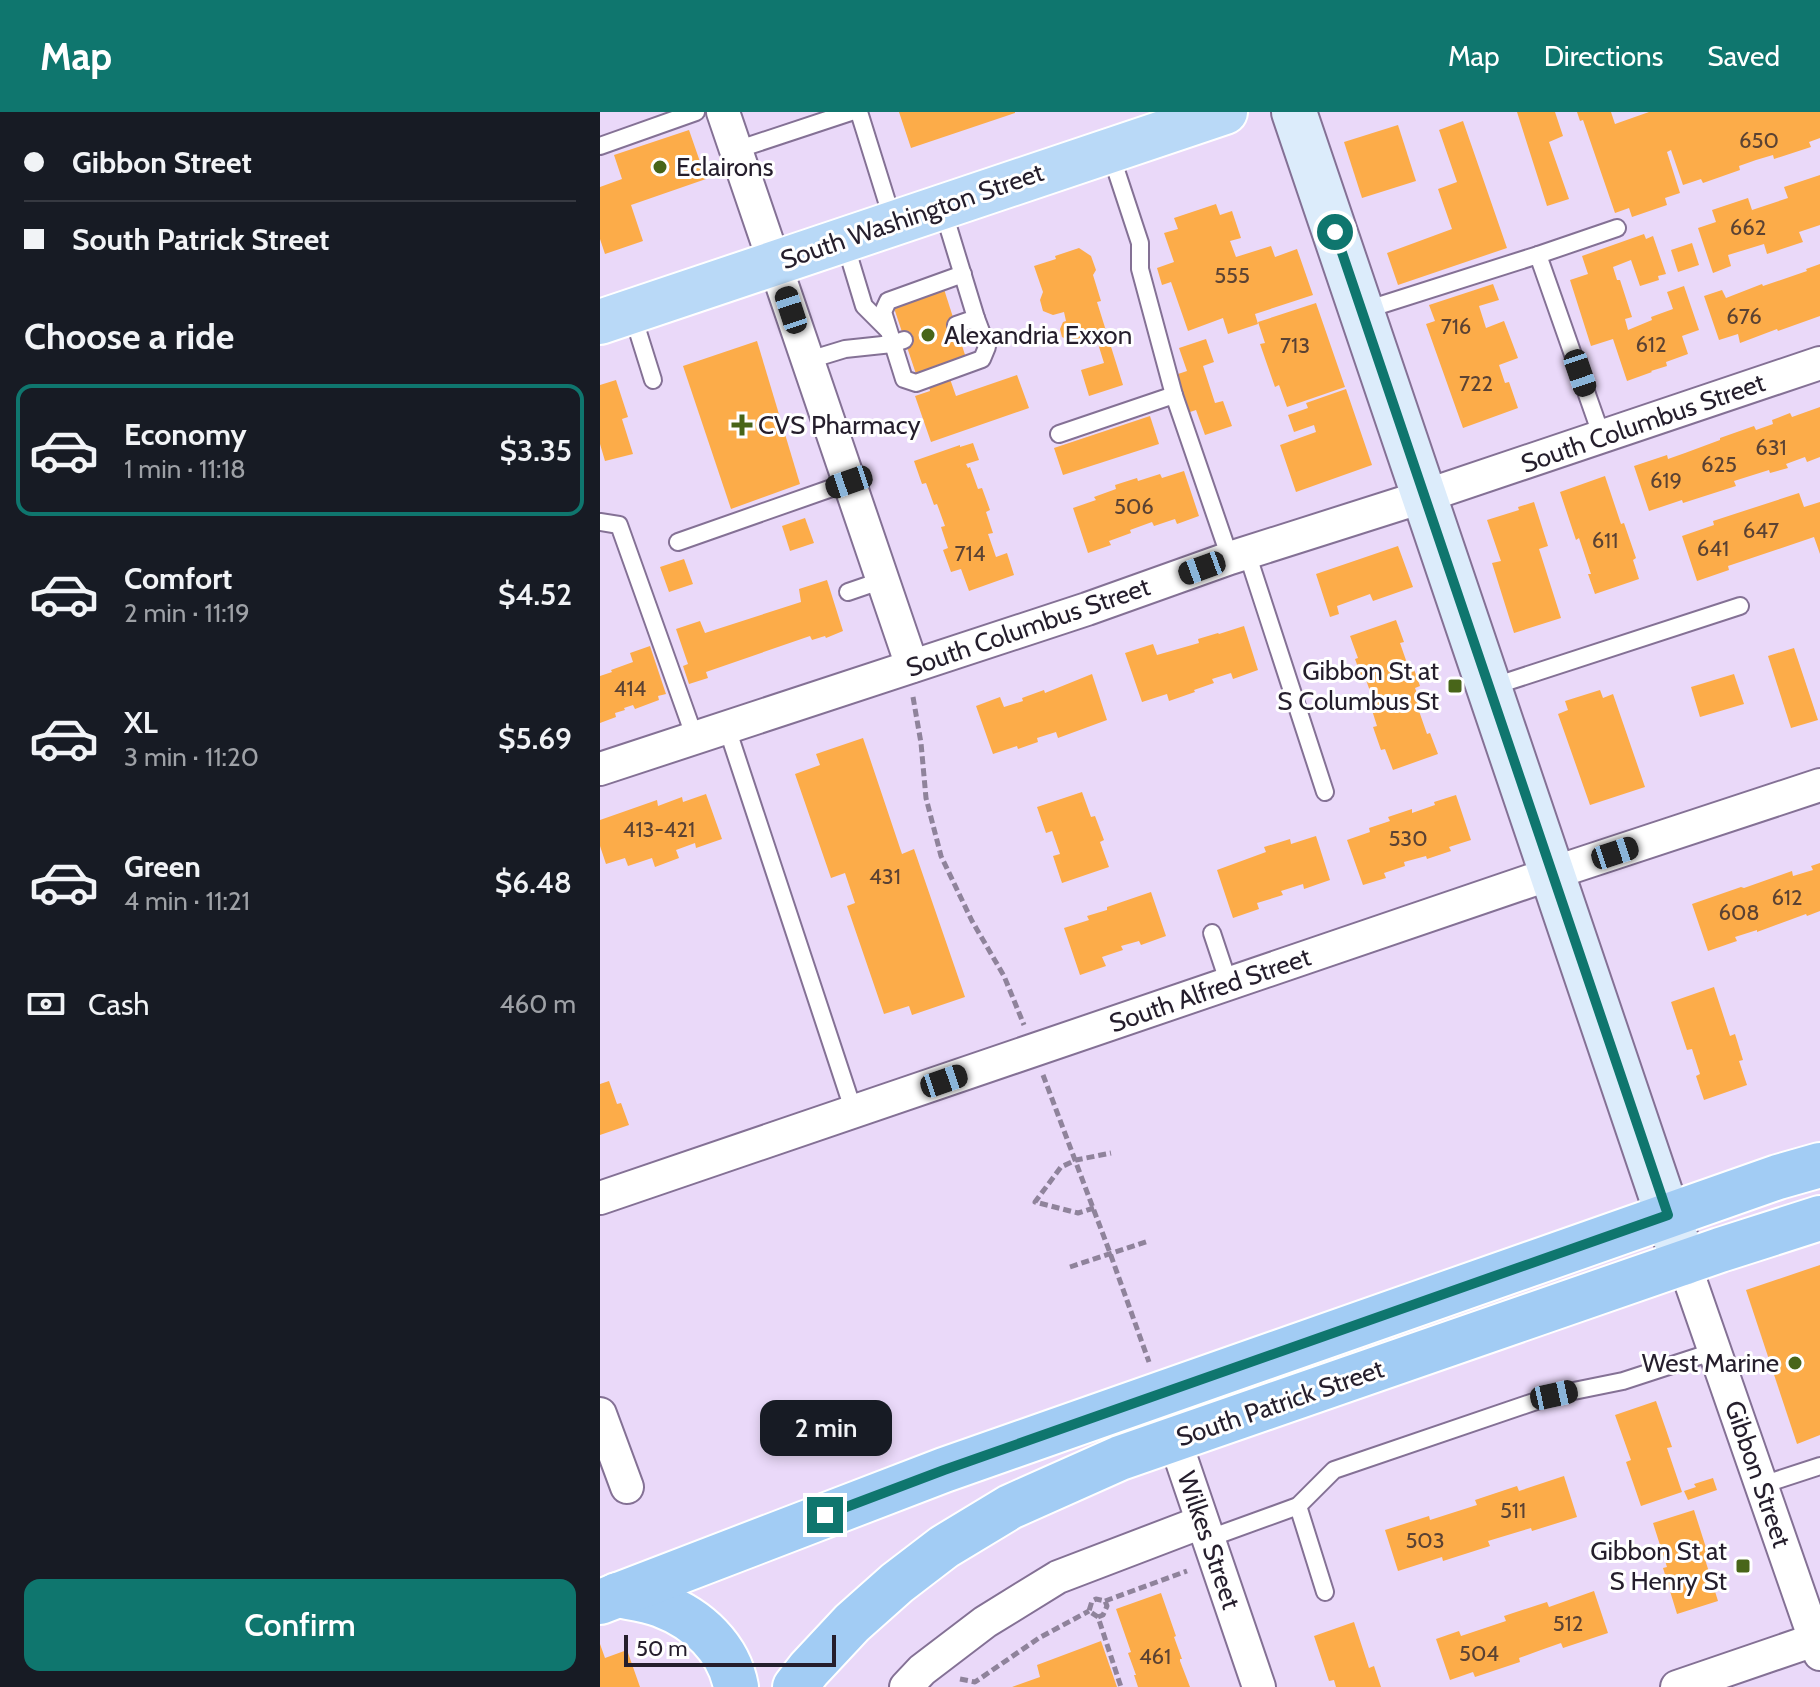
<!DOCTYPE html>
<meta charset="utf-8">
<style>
:root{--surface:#171b24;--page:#242831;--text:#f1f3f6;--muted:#9ea1a6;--line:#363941;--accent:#0f766e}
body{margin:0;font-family:Cabin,sans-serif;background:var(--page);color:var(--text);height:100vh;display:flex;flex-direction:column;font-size:30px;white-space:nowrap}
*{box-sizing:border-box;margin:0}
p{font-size:26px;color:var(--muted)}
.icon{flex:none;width:44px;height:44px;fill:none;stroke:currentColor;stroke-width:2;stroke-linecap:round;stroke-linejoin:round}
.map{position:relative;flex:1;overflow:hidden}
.drawer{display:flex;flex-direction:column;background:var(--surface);width:600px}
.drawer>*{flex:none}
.top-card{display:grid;align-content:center;height:176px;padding:0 24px;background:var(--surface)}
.scale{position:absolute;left:24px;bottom:20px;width:212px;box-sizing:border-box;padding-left:8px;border:4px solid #251e2c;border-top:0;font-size:22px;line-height:28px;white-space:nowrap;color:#251e2c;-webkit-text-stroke:6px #fff;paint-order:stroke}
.end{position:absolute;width:36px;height:36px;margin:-18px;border:10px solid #0f766e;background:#fff;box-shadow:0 0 0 4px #fff}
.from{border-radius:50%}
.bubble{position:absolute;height:56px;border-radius:16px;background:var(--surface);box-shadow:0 4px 12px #0003;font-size:26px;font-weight:600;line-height:56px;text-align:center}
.car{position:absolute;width:24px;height:48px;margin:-24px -12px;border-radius:10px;box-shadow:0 0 6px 2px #0007;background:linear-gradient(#222 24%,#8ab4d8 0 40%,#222 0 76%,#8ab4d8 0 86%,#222 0)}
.top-card b{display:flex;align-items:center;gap:28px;height:76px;font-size:30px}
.top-card b+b{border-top:2px solid var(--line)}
.top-card i{width:20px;height:20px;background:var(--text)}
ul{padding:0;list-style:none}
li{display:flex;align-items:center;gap:24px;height:132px;margin:0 16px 12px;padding:0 8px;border:4px solid transparent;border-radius:16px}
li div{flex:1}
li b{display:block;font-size:30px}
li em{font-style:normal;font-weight:600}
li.selected{border-color:var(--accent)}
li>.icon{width:72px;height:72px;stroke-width:1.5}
h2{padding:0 24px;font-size:36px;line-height:96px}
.pay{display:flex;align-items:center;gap:20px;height:88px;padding:0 24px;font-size:30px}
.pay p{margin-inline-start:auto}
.primary-button{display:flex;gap:16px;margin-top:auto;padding:16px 24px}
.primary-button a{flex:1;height:92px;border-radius:16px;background:var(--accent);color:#fff;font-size:32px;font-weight:600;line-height:92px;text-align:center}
header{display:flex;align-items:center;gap:48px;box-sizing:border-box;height:112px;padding:0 40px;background:var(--accent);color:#fff}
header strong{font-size:38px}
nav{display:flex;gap:44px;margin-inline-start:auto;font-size:28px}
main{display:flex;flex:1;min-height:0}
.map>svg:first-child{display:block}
.building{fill:#fcac49}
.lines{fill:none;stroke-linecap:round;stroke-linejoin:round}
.service-casing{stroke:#847195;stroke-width:20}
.minor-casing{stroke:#847195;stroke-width:36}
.secondary-casing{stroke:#847195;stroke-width:48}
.primary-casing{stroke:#fff;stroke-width:48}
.trunk-casing{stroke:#fff;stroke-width:48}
.path{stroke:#8f839b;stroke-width:5;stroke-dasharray:8 4;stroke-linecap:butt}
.service{stroke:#fff;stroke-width:16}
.minor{stroke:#fff;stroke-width:32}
.secondary{stroke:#dcecfb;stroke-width:44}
.primary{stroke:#b9d9f7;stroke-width:44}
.trunk{stroke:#a2ccf4;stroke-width:44}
.route{stroke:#0f766e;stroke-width:10}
.poi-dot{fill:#486519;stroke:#fff;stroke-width:3}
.labels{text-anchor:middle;stroke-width:6;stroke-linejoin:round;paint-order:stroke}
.number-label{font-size:22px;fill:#5b4233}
.poi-label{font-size:26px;fill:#251e2c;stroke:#fff;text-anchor:start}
.street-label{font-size:26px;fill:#251e2c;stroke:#fff}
</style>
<header>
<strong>Map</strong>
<nav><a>Map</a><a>Directions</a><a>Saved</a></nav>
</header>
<main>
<section class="drawer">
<div class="top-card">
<b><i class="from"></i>Gibbon Street</b>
<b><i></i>South Patrick Street</b>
</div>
<h2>Choose a ride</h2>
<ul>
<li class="selected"><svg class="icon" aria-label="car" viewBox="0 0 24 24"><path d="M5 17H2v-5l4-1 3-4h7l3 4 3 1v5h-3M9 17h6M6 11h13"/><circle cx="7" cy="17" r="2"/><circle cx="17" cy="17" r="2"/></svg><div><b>Economy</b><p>1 min · 11:18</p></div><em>$3.35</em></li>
<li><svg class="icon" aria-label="car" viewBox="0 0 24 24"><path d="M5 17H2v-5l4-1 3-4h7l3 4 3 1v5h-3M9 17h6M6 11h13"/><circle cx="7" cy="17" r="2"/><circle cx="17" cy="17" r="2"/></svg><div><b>Comfort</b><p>2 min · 11:19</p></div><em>$4.52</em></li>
<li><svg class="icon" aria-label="car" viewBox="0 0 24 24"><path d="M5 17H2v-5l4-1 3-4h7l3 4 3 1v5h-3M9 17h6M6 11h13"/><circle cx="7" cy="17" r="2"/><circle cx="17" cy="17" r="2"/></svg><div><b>XL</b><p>3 min · 11:20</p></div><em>$5.69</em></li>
<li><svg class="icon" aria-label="car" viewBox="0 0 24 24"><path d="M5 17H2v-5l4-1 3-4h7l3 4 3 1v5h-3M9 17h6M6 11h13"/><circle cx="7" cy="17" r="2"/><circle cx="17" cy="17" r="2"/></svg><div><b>Green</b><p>4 min · 11:21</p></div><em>$6.48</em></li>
</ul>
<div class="pay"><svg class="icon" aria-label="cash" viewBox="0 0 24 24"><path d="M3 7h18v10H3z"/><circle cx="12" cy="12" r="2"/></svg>Cash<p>460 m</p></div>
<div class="primary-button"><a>Confirm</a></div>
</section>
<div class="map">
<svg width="1220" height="1575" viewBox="0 0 1220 1575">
<rect width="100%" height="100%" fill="#ead9f9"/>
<!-- building -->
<g class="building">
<path d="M299 0H415V1L311 36Z"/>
<path d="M917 0H955L963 24 949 30 969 87 947 94Z"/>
<path d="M977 0H1011L1015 12 1049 0H1220V26L1209 30 1211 35 1174 47 1173 43 1156 48 1139 54 1140 58 1103 71 1101 67 1083 73 1071 38 1067 40 1080 81 1065 86 1067 93 1032 105 1029 96 1015 101 983 8 980 9Z"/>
<path d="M863 9 907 136 798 173 787 141 852 117 838 77 857 70 839 18Z"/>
<path d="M798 13 816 69 762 86 744 30Z"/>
<path d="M89 18 106 67 31 93 43 129 5 142 0 127V75L22 67 14 43Z"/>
<path d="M1220 63V113L1199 120 1203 130 1167 142 1164 132 1128 143 1131 154 1113 161 1098 116 1116 110 1112 98 1148 86 1152 98 1188 86 1184 75Z"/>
<path d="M616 92 620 103 632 99 641 126 630 129 636 145 671 134 675 145 697 137 713 183 655 202 658 212 628 222 623 206 588 219 571 170 562 173 557 156 574 150 564 121 578 117 574 106Z"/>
<path d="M1044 122 1046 127 1053 124 1066 162 1058 164 1059 168 1040 174 1031 148 1013 155 1017 168H1020L1032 205 1025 207 1028 218 1052 208 1051 205 1073 197 1067 180 1084 174 1099 218 1082 224 1088 242 1066 250 1067 254 1051 259 1052 260 1027 269 1013 227 991 234 970 168 988 162 982 144Z"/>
<path d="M1092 131 1099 153 1078 160 1071 138Z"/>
<path d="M479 136 491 144 496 158 493 163 501 189 497 190 523 273 489 284 481 258 504 251 495 222 470 229 462 225 460 217 463 210 466 209 464 200 453 203 443 199 440 188 443 180 434 154 456 147 455 144Z"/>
<path d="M1220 152V204L1178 219 1177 217 1140 231 1138 222 1119 228 1104 184 1122 178 1126 186 1162 172 1163 174 1207 159 1206 157Z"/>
<path d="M893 172 899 188 879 194 886 216 904 209 918 246 899 253 905 271 909 270 918 296 863 316 826 212 835 209 829 193Z"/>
<path d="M343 174 366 246 316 262 292 190Z"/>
<path d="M716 191 745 275 687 295 679 273 675 275 660 232 665 231 658 210Z"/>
<path d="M606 227 614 250 603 254 615 291 623 289 632 314 605 323 596 298 587 301 575 263 587 259 579 236Z"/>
<path d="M157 229 200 372 131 397 83 254Z"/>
<path d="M417 263 429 296 331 330 315 284 330 279 329 274 350 267 356 284Z"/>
<path d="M16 268 28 305 22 307 33 342 5 349 0 332V273Z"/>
<path d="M746 277 772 353 696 380 680 333 716 320 714 313 694 320 688 303 708 296 706 291Z"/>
<path d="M1220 295V345L1207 350 1205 345 1186 352 1188 356 1170 361 1169 358 1134 369 1136 374 1083 391 1082 388 1049 399 1034 354 1067 343 1068 347 1085 341 1120 328V326L1154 314 1156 318 1173 312 1172 308 1190 301 1192 305Z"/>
<path d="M550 304 559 332 463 363 454 336Z"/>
<path d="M373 331 379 348 366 352 368 356 370 355 378 377 382 376 390 398 386 400 393 421 388 422 396 445 407 441 414 463 369 479 361 457 351 460 343 438 348 436 341 415 345 414 337 392 334 393 326 371 322 372 314 349 360 333V335Z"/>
<path d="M584 359 599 404 577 412 575 407 554 414 552 410 530 418 531 421 509 429 511 433 488 441 473 396 496 388 494 385 516 377 515 373 537 366 538 369 560 362 562 366Z"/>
<path d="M1005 364 1021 412 1024 411 1036 446 1033 448 1039 467 995 482 988 462H991L979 426 976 428 960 380Z"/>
<path d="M1199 381 1204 395 1220 390V442L1214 425 1128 454 1129 458 1097 469 1082 424 1114 413 1113 409Z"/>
<path d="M934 390 948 434 939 437 961 506 914 521 892 451 901 449 887 408 919 398 918 395Z"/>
<path d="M205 406 214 431 190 439 182 414Z"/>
<path d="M798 434 813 475 773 489 770 482 737 494 739 502 730 505 716 462Z"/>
<path d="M84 447 93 472 69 480 60 455Z"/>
<path d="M227 468 243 519 226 526 225 524 212 528 210 524 106 560 108 566 89 572 83 554 88 552 76 517 100 509 105 521 201 490 199 477Z"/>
<path d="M796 508 804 530 800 531 808 554 812 552 820 574 815 576 823 598 819 599 827 622 830 621 838 642 793 658 785 637 781 638 773 615 777 614 770 592 774 590 766 568 763 569 755 547 758 546 750 524Z"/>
<path d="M644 514 658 558 633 567 631 561 612 567 614 571 594 578 595 580 569 589 567 582 542 590 525 541 553 532 557 543 599 531 598 527 618 521 619 522Z"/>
<path d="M50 534 66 582 58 584 59 588 35 597 33 593 24 596 25 598 15 601 16 605 0 611V564L12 560 11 558 33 550 30 541Z"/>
<path d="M1194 536 1218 608 1191 616 1168 544Z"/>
<path d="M492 562 507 608 458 626 456 620 437 626 438 630 418 637 417 634 393 642 376 594 400 585 404 595 423 589 422 586 444 578 445 581Z"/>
<path d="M1134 562 1144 592 1100 605 1091 575Z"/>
<path d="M1000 578 1003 586 1013 582 1045 675 990 693 958 602 968 598 965 589Z"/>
<path d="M263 626 302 742 314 737 365 885 312 903 309 894 284 902 247 794 255 791 245 761 231 766 195 662 220 653 216 642Z"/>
<path d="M482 680 491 705 495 704 504 728 500 730 509 755 462 771 453 744 460 742 452 719 446 721 437 695Z"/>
<path d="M106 682 122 727 96 736 95 731 76 738 79 746 55 755 52 746 28 754 25 746 6 752 0 734V708L57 688 58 694 82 685 83 690Z"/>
<path d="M856 683 871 728 849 735 851 739 827 747 826 744 804 750 805 754 784 761 786 766 763 773 747 728 770 720 769 716 790 709 788 705 812 697V701L835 693 834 690Z"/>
<path d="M716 724 730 768 704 777 703 772 681 779 683 783 657 791 659 797 633 806 617 758 666 740 664 735 690 727 691 732Z"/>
<path d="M1220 751V799L1207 804 1206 802 1157 820V818L1135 825 1137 829 1108 839 1092 792 1141 775 1144 776 1192 759 1193 764 1213 758 1211 754Z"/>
<path d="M551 780 566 824 541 833 539 829 521 834 523 838 502 845 506 854 480 863 464 816 489 808 487 804 507 798V795Z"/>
<path d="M1114 875 1130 924 1135 922 1143 948 1139 949 1147 973 1104 988 1096 964 1100 962 1092 937 1087 938 1071 890Z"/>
<path d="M9 969 17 992 21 991 29 1013 0 1023V972Z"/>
<path d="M1220 1153V1323L1197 1332 1146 1178Z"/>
<path d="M1056 1289 1072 1335 1067 1336 1082 1380 1041 1394 1026 1350 1031 1348 1015 1303Z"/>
<path d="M964 1364 977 1405 932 1419 931 1416 888 1429 890 1434 843 1449 842 1445 798 1459 785 1418 829 1404 830 1408 877 1393 875 1388 917 1374 919 1379Z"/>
<path d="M1113 1366 1117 1378 1088 1388 1084 1379 1096 1375 1094 1372Z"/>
<path d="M1094 1398 1108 1442 1104 1444 1118 1489 1077 1502 1063 1456 1067 1455 1053 1411Z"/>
<path d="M994 1479 1008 1521 963 1536 961 1531 941 1538 919 1546 920 1550 875 1565 873 1560 850 1568 836 1527 859 1519 861 1524 906 1509 904 1504 947 1490 949 1495Z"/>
<path d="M561 1481 576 1524 574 1525 582 1547H580V1549L590 1575H538L534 1563H536L528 1541 531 1540 516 1497Z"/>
<path d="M754 1510 769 1556 774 1554 781 1575H736L734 1568 729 1569 714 1524Z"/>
<path d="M501 1529 517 1575H412L440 1565 437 1553Z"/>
<path d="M0 1532 5 1546 27 1538 40 1575H0Z"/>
</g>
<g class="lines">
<!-- service casing -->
<g class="service-casing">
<g id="service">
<path d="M259 0 293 109"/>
<path d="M0 34 96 0"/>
<path d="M136 38 251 0"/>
<path d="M510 40 540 131V157L574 283"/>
<path d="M343 98 376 206 356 213"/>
<path d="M244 128 264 194 287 217"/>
<path d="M938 143 1017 116"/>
<path d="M363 162 288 189 283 200 304 267 316 271 382 247 387 235 376 206"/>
<path d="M762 199 938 143 1002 325"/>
<path d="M32 201 53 268"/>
<path d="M209 248 245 237 292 232 304 228"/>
<path d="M459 322 574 283 630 446"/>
<path d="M0 410 19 413 95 626"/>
<path d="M78 430 249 370"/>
<path d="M647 441 725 680"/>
<path d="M248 480 283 468"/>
<path d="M891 575 1140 494"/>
<path d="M127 616 254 1000"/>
<path d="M612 821 629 872"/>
<path d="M1162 1373 1220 1354"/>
<path d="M698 1394 725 1480"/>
<path d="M607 1427 698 1394 734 1358 954 1283 1023 1269 1115 1239"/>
</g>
</g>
<!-- minor casing -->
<g class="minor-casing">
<g id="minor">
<path d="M123 0 312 554"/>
<path d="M0 657 487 497 630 446 825 384 1220 251"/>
<path d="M0 1086 953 761 1220 673"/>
<path d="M1084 1151 1220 1542"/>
<path d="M559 1282 659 1575"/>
<path d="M0 1302 27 1375"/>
<path d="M306 1575 322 1558 385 1510 458 1465 602 1410"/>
<path d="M1077 1575 1220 1526"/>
</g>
</g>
<!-- secondary casing -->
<g class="secondary-casing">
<path id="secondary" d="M694 0 1084 1151"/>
</g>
<!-- primary casing -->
<g class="primary-casing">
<path id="primary" d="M0 210 625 0"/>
</g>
<!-- trunk casing -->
<g class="trunk-casing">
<g id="trunk">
<path d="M17 1483C32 1486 48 1488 61 1493 98 1507 129 1536 136 1575"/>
<path d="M0 1490 344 1358 1178 1065 1220 1053"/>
<path d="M195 1575 209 1557 252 1511 297 1471 344 1435 410 1395 520 1346 1120 1138 1220 1106"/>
</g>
</g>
<!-- path -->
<g class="path">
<path d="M313 585 321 631 326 686 341 744 372 809 404 864 424 913"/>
<path d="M443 963 510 1141 549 1250"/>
<path d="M494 1096 478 1101 435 1090 461 1055 476 1048 511 1041"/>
<path d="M470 1155 549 1129"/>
<path d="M505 1489 587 1459"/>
<path d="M498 1505 503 1503 507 1494 505 1489 496 1487 492 1489 489 1499 498 1505 521 1575"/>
<path d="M360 1567 375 1570 439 1526 489 1499"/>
</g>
<!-- service -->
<use href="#service" class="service"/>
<!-- minor -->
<use href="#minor" class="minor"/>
<!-- secondary -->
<use href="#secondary" class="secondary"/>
<!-- primary -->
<use href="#primary" class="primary"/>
<!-- trunk -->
<use href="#trunk" class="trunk"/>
</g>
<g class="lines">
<!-- route -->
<path class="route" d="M225 1403 344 1358 1068 1103 735 120"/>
</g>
<!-- markers -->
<g class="poi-dot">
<circle cx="60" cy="55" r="8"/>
<circle cx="328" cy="223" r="8"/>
<path d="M138 301h8v8h8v8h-8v8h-8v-8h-8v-8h8z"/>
<rect x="847" y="566" width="16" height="16" rx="4"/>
<circle cx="1195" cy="1251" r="8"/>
<rect x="1135" y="1446" width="16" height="16" rx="4"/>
</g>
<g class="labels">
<!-- number labels -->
<g class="number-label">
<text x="1159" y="36">650</text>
<text x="1148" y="123">662</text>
<text x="632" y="171">555</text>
<text x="1144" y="212">676</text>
<text x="856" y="222">716</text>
<text x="1051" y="240">612</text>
<text x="695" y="241">713</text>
<text x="876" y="279">722</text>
<text x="1171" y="343">631</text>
<text x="1119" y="360">625</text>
<text x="1066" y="376">619</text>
<text x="534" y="402">506</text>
<text x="1161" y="426">647</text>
<text x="1005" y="436">611</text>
<text x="1113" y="444">641</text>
<text x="370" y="449">714</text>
<text x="30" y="584">414</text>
<text x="59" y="725">413-421</text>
<text x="808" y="734">530</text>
<text x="285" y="772">431</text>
<text x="1187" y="793">612</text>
<text x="1139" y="808">608</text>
<text x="913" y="1406">511</text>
<text x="825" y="1436">503</text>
<text x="968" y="1519">512</text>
<text x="879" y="1549">504</text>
<text x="555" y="1552">461</text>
</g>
<!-- poi labels -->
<g class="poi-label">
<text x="76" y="64">Eclairons</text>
<text x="344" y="232">Alexandria Exxon</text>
<text x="158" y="322">CVS Pharmacy</text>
<text x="839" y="568" text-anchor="end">Gibbon St at<tspan x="839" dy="30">S Columbus St</tspan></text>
<text x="1179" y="1260" text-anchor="end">West Marine</text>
<text x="1127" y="1448" text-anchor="end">Gibbon St at<tspan x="1127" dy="30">S Henry St</tspan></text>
</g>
<!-- street labels -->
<g class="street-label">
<text transform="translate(312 104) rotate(-19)" y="9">South Washington Street</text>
<text transform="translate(1043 311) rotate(-19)" y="9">South Columbus Street</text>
<text transform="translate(428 515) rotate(-19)" y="9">South Columbus Street</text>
<text transform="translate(610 878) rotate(-19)" y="9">South Alfred Street</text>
<text transform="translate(680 1291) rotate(-19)" y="9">South Patrick Street</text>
<text transform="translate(1158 1362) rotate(71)" y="9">Gibbon Street</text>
<text transform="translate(609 1428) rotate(71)" y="9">Wilkes Street</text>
</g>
</g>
</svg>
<div class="scale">50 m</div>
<i class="end from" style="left:735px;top:120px"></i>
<i class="end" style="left:225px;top:1403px"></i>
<div class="bubble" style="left:160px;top:1288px;width:132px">2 min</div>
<i class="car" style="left:191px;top:198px;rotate:342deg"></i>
<i class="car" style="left:980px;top:261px;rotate:161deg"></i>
<i class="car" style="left:249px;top:370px;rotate:251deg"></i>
<i class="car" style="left:602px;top:456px;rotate:250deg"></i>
<i class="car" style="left:1015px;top:741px;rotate:72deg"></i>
<i class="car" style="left:344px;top:969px;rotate:71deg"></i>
<i class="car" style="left:954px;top:1283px;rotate:78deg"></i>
</div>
</main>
